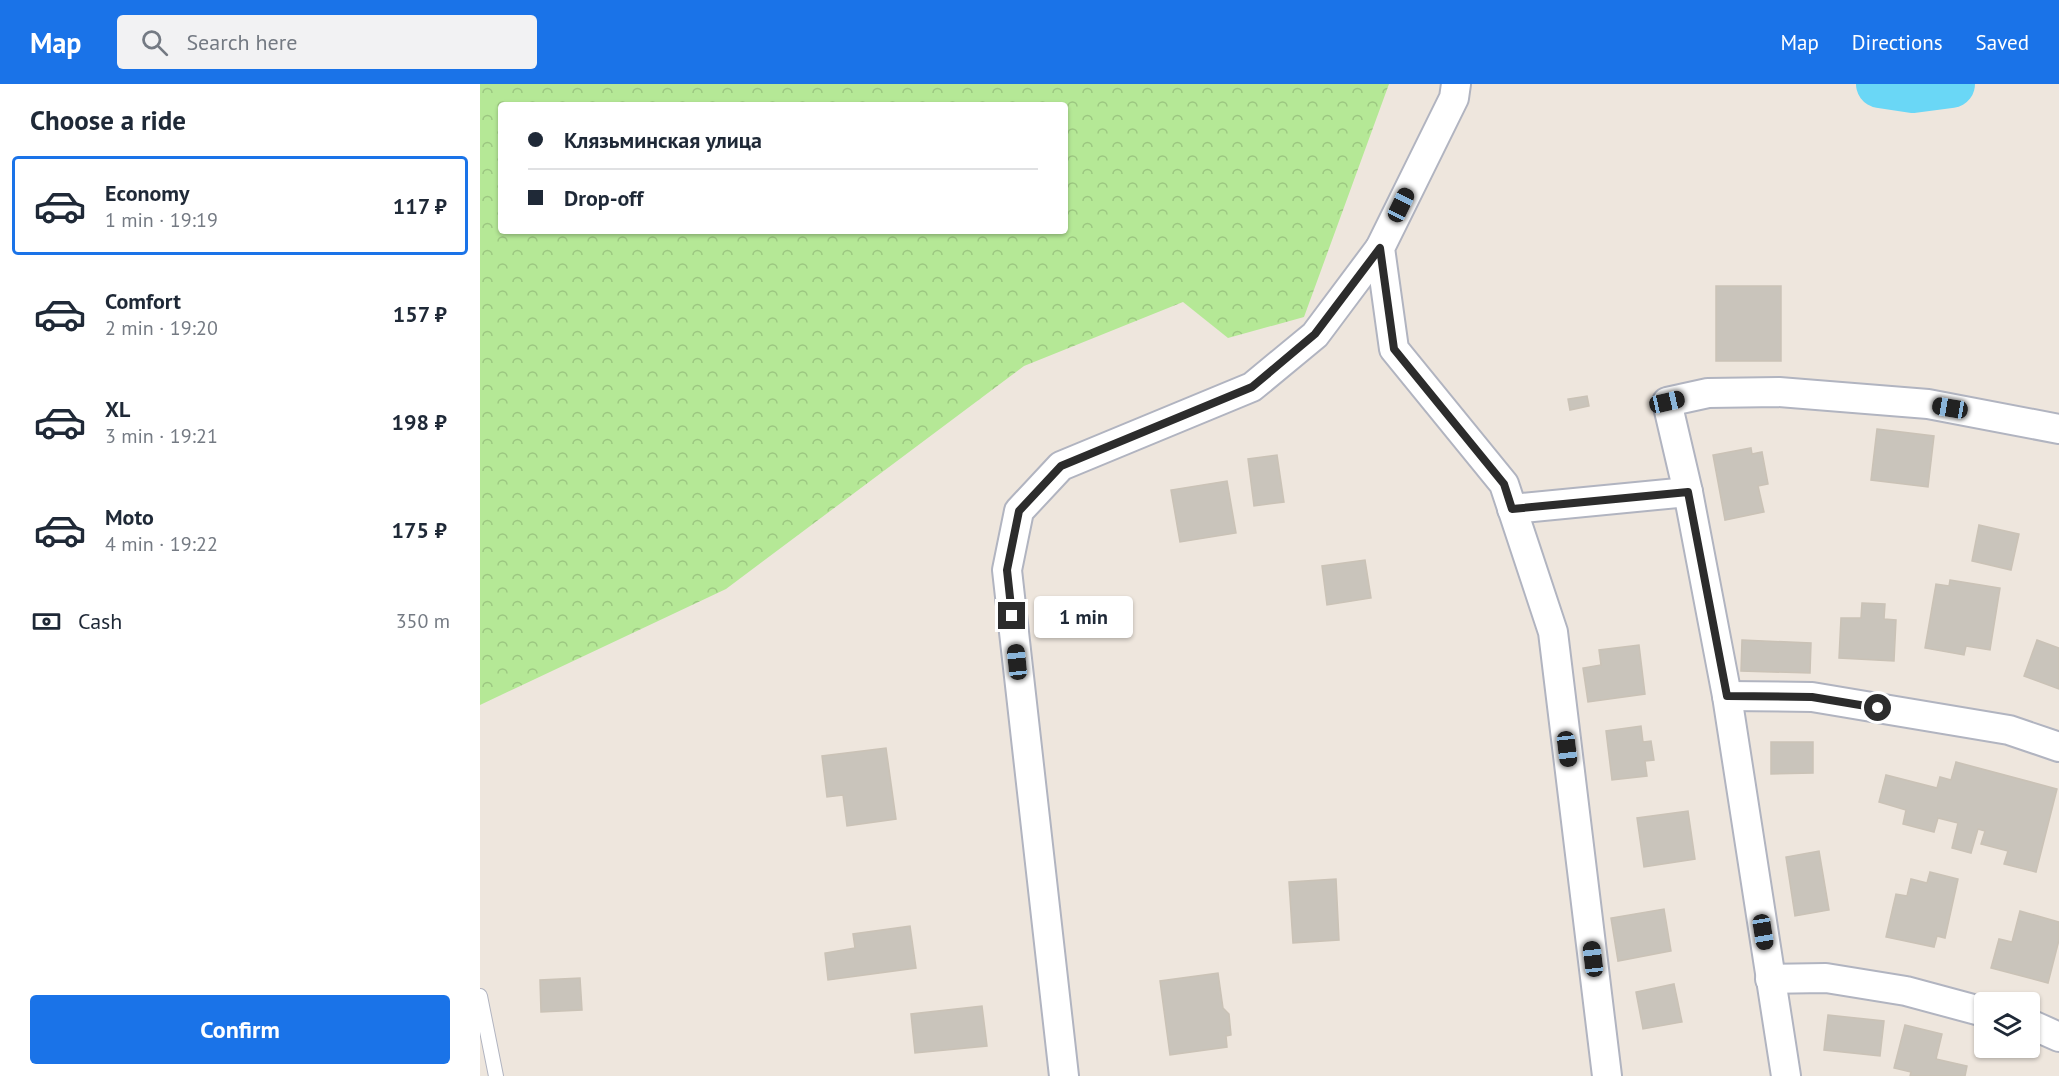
<!DOCTYPE html>
<meta charset="utf-8">
<style>
:root{--surface:#fff;--page:#f2f2f3;--text:#1f2937;--muted:#747a83;--line:#e0e1e3;--accent:#1a73e8}
body{margin:0;font-family:"PT Sans",sans-serif;background:var(--page);color:var(--text);height:100vh;display:flex;flex-direction:column;font-size:22px;white-space:nowrap}
*{box-sizing:border-box;margin:0}
p{font-size:20px;color:var(--muted)}
.icon{flex:none;width:33px;height:33px;fill:none;stroke:currentColor;stroke-width:2;stroke-linecap:round;stroke-linejoin:round}
.map{position:relative;flex:1;overflow:hidden}
.sheet{display:flex;flex-direction:column;background:var(--surface);width:480px}
.sheet>*{flex:none}
.top-card{position:absolute;left:18px;top:18px;width:570px;height:132px;border-radius:6px;box-shadow:0 2px 4px #0004;display:grid;align-content:center;height:132px;padding:0 30px;background:var(--surface)}
.buttons{position:absolute;left:1494px;top:908px;display:grid;gap:12px}
.buttons a{display:grid;place-items:center;width:66px;height:66px;border-radius:6px;background:var(--surface);box-shadow:0 2px 4px #0004;font-size:30px}
.end{position:absolute;width:27px;height:27px;margin:-14px;border:8px solid #2c2c2c;background:#fff;box-shadow:0 0 0 3px #fff}
.from{border-radius:50%}
.bubble{position:absolute;height:42px;border-radius:6px;background:var(--surface);box-shadow:0 2px 4px #0004;font-size:20px;font-weight:700;line-height:42px;text-align:center}
.car{position:absolute;width:18px;height:36px;margin:-18px -9px;border-radius:8px;box-shadow:0 0 4px 2px #0007;background:linear-gradient(#222 24%,#8ab4d8 0 40%,#222 0 76%,#8ab4d8 0 86%,#222 0)}
.top-card b{display:flex;align-items:center;gap:21px;height:57px;font-size:22px}
.top-card b+b{border-top:2px solid var(--line)}
.top-card i{width:15px;height:15px;background:var(--text)}
ul{padding:0;list-style:none}
li{display:flex;align-items:center;gap:18px;height:99px;margin:0 12px 9px;padding:0 18px;border:3px solid transparent;border-radius:6px}
li div{flex:1}
li b{display:block;font-size:22px}
li em{font-style:normal;font-weight:700}
li.selected{border-color:var(--accent)}
li>.icon{width:54px;height:54px;stroke-width:1.5}
h2{padding:0 30px;font-size:27px;line-height:72px}
.pay{display:flex;align-items:center;gap:15px;height:66px;padding:0 30px;font-size:22px}
.pay p{margin-inline-start:auto}
.button{display:flex;gap:12px;margin-top:auto;padding:12px 30px}
.button a{flex:1;height:69px;border-radius:6px;background:var(--accent);color:#fff;font-size:24px;font-weight:700;line-height:69px;text-align:center}
header{display:flex;align-items:center;gap:36px;box-sizing:border-box;height:84px;padding:0 30px;background:var(--accent);color:#fff}
header strong{font-size:28px}
nav{display:flex;gap:33px;margin-inline-start:auto;font-size:21px}
.search{width:420px;height:54px;background:var(--page);display:flex;align-items:center;gap:15px;box-sizing:border-box;padding:0 21px;border-radius:6px;color:var(--muted);font-size:22px}
main{display:flex;flex:1;min-height:0}
.map>svg:first-child{display:block}
.forest{fill:url(#forest-crowns);fill-rule:evenodd}
.lines{fill:none;stroke-linecap:round;stroke-linejoin:round}
.river{stroke:#6ad7f6;stroke-width:48}
.building{fill:#c9c4bb;stroke:#cac2b6;stroke-width:1.5}
.lane-casing{stroke:#b1b4c0;stroke-width:16}
.street-casing{stroke:#b1b4c0;stroke-width:32}
.lane{stroke:#fff;stroke-width:14}
.street{stroke:#fff;stroke-width:28}
.route{stroke:#2c2c2c;stroke-width:8}
</style>
<header>
<strong>Map</strong>
<div class="search"><svg class="icon" aria-label="search" viewBox="0 0 24 24"><circle cx="10" cy="10" r="6"/><path d="M15 15l6 6"/></svg>Search here</div>
<nav><a>Map</a><a>Directions</a><a>Saved</a></nav>
</header>
<main>
<section class="sheet">
<h2>Choose a ride</h2>
<ul>
<li class="selected"><svg class="icon" aria-label="car" viewBox="0 0 24 24"><path d="M5 17H2v-5l4-1 3-4h7l3 4 3 1v5h-3M9 17h6M6 11h13"/><circle cx="7" cy="17" r="2"/><circle cx="17" cy="17" r="2"/></svg><div><b>Economy</b><p>1 min · 19:19</p></div><em>117 ₽</em></li>
<li><svg class="icon" aria-label="car" viewBox="0 0 24 24"><path d="M5 17H2v-5l4-1 3-4h7l3 4 3 1v5h-3M9 17h6M6 11h13"/><circle cx="7" cy="17" r="2"/><circle cx="17" cy="17" r="2"/></svg><div><b>Comfort</b><p>2 min · 19:20</p></div><em>157 ₽</em></li>
<li><svg class="icon" aria-label="car" viewBox="0 0 24 24"><path d="M5 17H2v-5l4-1 3-4h7l3 4 3 1v5h-3M9 17h6M6 11h13"/><circle cx="7" cy="17" r="2"/><circle cx="17" cy="17" r="2"/></svg><div><b>XL</b><p>3 min · 19:21</p></div><em>198 ₽</em></li>
<li><svg class="icon" aria-label="car" viewBox="0 0 24 24"><path d="M5 17H2v-5l4-1 3-4h7l3 4 3 1v5h-3M9 17h6M6 11h13"/><circle cx="7" cy="17" r="2"/><circle cx="17" cy="17" r="2"/></svg><div><b>Moto</b><p>4 min · 19:22</p></div><em>175 ₽</em></li>
</ul>
<div class="pay"><svg class="icon" aria-label="cash" viewBox="0 0 24 24"><path d="M3 7h18v10H3z"/><circle cx="12" cy="12" r="2"/></svg>Cash<p>350 m</p></div>
<div class="button"><a>Confirm</a></div>
</section>
<div class="map">
<svg width="1579" height="992" viewBox="0 0 1579 992">
<defs>
<pattern id="forest-crowns" width="20" height="18" patternUnits="userSpaceOnUse" patternTransform="scale(1.5)"><rect width="20" height="18" fill="#b5e896"/><path d="M2 6a3 3 0 1 1 6 0M12 15a3 3 0 1 1 6 0" fill="none" stroke="#9cc781"/></pattern>
</defs>
<rect width="100%" height="100%" fill="#eee6dd"/>
<!-- forest -->
<path class="forest" d="M0 0H909L824 233 748 254 703 218 544 282 246 505 0 621ZM21 21H585V147H21Z"/>
<g class="lines">
<!-- river -->
<path class="river" d="M1400 0 1433 5 1471 0"/>
</g>
<!-- building -->
<g class="building">
<rect x="1236" y="202" width="65" height="75"/>
<path d="M1107 312 1109 322 1090 326 1088 315Z"/>
<path d="M1397 345 1454 352 1448 403 1391 396Z"/>
<path d="M1271 364 1272 370 1282 368 1288 400 1278 402 1284 428 1245 436 1233 371Z"/>
<path d="M797 371 804 418 774 422 768 375Z"/>
<path d="M747 397 756 449 700 458 691 406Z"/>
<path d="M1499 441 1539 450 1531 486 1492 477Z"/>
<path d="M885 476 891 514 847 521 842 482Z"/>
<path d="M1470 496 1520 504 1510 566 1486 562 1484 571 1445 564 1456 500 1469 502Z"/>
<path d="M1382 519 1405 520 1404 535 1416 536 1414 577 1359 574 1361 534H1381Z"/>
<path d="M1262 556 1331 559 1330 589 1261 587Z"/>
<path d="M1557 556 1579 564V605L1544 592Z"/>
<path d="M1159 561 1165 610 1108 618 1103 584 1121 581 1119 566Z"/>
<path d="M1161 642 1163 658 1171 657 1174 676 1165 677 1167 692 1132 696 1126 647Z"/>
<path d="M1291 658H1333V689L1291 690Z"/>
<path d="M406 664 416 735 367 742 363 711 347 713 342 672Z"/>
<path d="M1476 678 1577 705 1556 788 1524 780 1528 767 1501 760 1505 747 1498 745 1491 769 1472 764 1478 739 1458 734 1454 748 1423 740 1426 726 1399 718 1406 691 1457 704 1460 693 1471 696Z"/>
<path d="M1208 727 1215 775 1164 783 1157 734Z"/>
<path d="M1339 767 1349 826 1315 832 1306 773Z"/>
<path d="M1450 788 1478 795 1465 854 1457 852 1454 863 1406 853 1416 810 1427 812 1431 795 1447 799Z"/>
<path d="M856 795 859 856 813 859 809 798Z"/>
<path d="M1184 825 1191 867 1138 877 1131 834Z"/>
<path d="M1540 827 1579 838V856L1568 899 1511 884 1519 855 1532 858Z"/>
<path d="M430 842 436 884 348 896 345 869 375 864 373 850Z"/>
<path d="M738 889 743 924 749 930 751 951 746 952 747 963 690 971 680 897Z"/>
<path d="M100 894 102 926 61 928 60 896Z"/>
<path d="M1194 900 1202 938 1163 945 1156 908Z"/>
<path d="M502 922 507 962 435 969 431 930Z"/>
<path d="M1348 931 1404 937 1400 972 1344 966Z"/>
<path d="M1425 941 1462 950 1456 975 1487 982 1485 992H1430L1431 988 1414 984Z"/>
</g>
<g class="lines">
<!-- lane casing -->
<g class="lane-casing">
<path id="lane" d="M0 912 16 992"/>
</g>
<!-- street casing -->
<g class="street-casing">
<g id="street">
<path d="M976 0 974 14 900 164 914 265 1024 400 1073 548 1127 992"/>
<path d="M1208 408 1187 318 1228 309 1299 308 1448 320 1579 345"/>
<path d="M1032 425 1208 408 1247 612 1306 992"/>
<path d="M1247 612 1332 613 1529 646 1579 663"/>
<path d="M1290 895 1346 894 1426 907 1504 928"/>
<path d="M1550 940 1579 953"/>
<path d="M584 992 527 486 539 427 581 382 772 303 835 251 900 164"/>
</g>
</g>
<!-- lane -->
<use href="#lane" class="lane"/>
<!-- street -->
<use href="#street" class="street"/>
</g>
<g class="lines">
<!-- route -->
<path class="route" d="M532 532 527 486 539 427 581 382 772 303 835 250 900 164 914 265 1024 400 1032 425 1208 408 1247 612 1332 613 1398 624"/>
</g>
</svg>
<div class="buttons">
<a><svg class="icon" aria-label="layers" viewBox="0 0 24 24"><path d="M12 4l9 5-9 5-9-5zM3 14l9 5 9-5"/></svg></a>
</div>
<i class="end from" style="left:1398px;top:624px"></i>
<i class="end" style="left:532px;top:532px"></i>
<div class="bubble" style="left:554px;top:512px;width:99px">1 min</div>
<i class="car" style="left:921px;top:121px;rotate:26deg"></i>
<i class="car" style="left:1187px;top:318px;rotate:77deg"></i>
<i class="car" style="left:1470px;top:324px;rotate:280deg"></i>
<i class="car" style="left:537px;top:578px;rotate:354deg"></i>
<i class="car" style="left:1087px;top:665px;rotate:173deg"></i>
<i class="car" style="left:1283px;top:848px;rotate:171deg"></i>
<i class="car" style="left:1113px;top:875px;rotate:353deg"></i>
<div class="top-card">
<b><i class="from"></i>Клязьминская улица</b>
<b><i></i>Drop-off</b>
</div>
</div>
</main>
